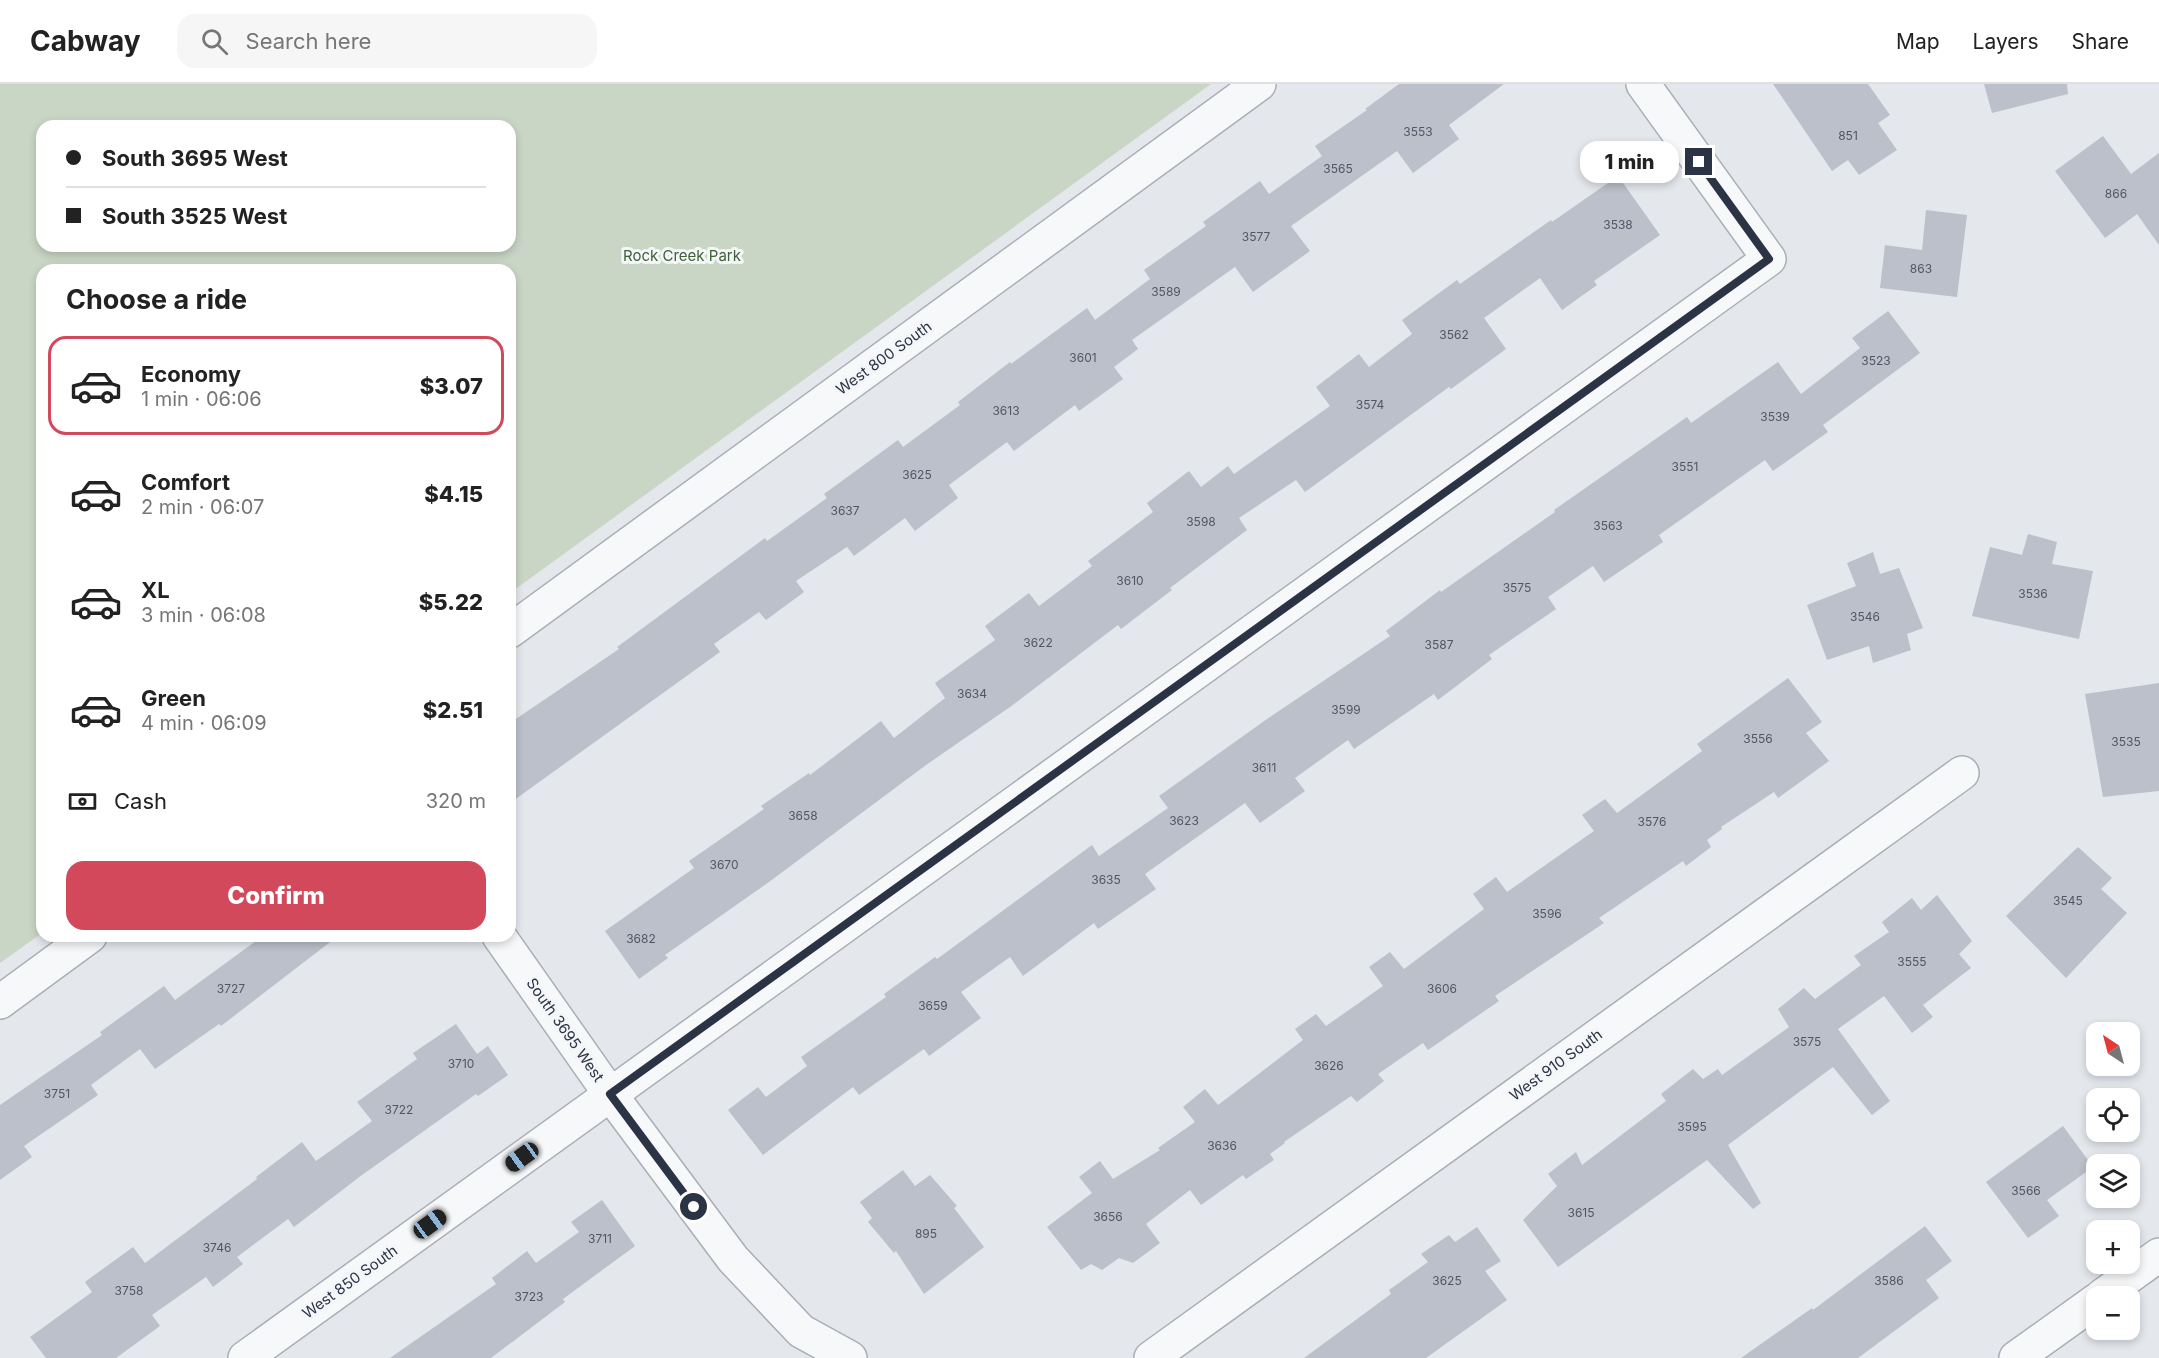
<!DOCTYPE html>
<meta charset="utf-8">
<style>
:root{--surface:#fff;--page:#f6f6f6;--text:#222;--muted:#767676;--line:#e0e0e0;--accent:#d1495b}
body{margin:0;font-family:Inter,sans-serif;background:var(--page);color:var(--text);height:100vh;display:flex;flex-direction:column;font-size:22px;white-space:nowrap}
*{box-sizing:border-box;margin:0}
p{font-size:20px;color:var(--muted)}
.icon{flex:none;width:33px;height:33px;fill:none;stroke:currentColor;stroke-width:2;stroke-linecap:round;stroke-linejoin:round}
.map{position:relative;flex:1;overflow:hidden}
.panel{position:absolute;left:36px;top:180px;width:480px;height:678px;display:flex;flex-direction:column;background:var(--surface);border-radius:18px;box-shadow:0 3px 9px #0003}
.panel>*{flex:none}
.hud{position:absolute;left:36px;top:36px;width:480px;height:132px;border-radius:18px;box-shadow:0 3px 9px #0003;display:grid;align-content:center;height:132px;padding:0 30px;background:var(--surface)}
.needle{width:39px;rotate:324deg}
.buttons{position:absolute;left:2086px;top:938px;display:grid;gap:12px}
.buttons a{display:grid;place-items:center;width:54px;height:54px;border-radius:12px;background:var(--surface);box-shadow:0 3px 9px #0003;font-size:30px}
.end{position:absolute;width:27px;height:27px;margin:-14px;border:8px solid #2b3445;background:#fff;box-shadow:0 0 0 3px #fff}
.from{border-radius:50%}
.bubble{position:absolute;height:42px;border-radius:18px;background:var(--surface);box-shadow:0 3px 9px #0003;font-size:20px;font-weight:800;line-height:42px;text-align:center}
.car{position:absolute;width:18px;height:36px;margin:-18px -9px;border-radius:8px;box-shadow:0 0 4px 2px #0007;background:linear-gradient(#222 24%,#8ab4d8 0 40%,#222 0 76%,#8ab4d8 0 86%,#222 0)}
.hud b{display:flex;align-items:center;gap:21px;height:57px;font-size:22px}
.hud b+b{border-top:2px solid var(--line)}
.hud i{width:15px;height:15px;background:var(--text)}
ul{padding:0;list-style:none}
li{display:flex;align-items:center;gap:18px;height:99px;margin:0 12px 9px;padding:0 18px;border:3px solid transparent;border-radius:18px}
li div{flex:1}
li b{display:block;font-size:22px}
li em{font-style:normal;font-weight:800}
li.on{border-color:var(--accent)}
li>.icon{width:54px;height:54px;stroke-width:1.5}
h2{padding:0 30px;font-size:27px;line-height:72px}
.pay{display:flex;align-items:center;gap:15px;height:66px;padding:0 30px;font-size:22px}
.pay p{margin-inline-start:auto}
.primary-button{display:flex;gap:12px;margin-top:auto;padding:12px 30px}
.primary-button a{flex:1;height:69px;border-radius:18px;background:var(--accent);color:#fff;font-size:24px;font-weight:800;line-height:69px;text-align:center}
header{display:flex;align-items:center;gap:36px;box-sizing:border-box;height:84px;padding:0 30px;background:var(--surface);border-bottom:2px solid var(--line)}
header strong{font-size:28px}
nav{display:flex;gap:33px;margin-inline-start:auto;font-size:21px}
.search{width:420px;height:54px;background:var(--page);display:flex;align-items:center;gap:15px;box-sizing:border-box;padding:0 21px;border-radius:18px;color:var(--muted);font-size:22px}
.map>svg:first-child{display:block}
.green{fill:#c9d6c5;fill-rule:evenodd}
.building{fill:#bbc0ca}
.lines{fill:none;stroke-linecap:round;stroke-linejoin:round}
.street-casing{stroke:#a9aeb7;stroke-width:36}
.street{stroke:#f7f8fa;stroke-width:33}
.route{stroke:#2b3445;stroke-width:8}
.labels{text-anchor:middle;stroke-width:6;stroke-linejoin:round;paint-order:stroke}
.number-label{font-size:12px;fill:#4f5766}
.park-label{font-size:15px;fill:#3f6138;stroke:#f4f6f9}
.street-label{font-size:15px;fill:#2b3445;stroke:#f4f6f9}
</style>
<header>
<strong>Cabway</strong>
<div class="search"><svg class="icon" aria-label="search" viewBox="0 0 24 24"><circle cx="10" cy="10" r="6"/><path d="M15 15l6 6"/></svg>Search here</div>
<nav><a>Map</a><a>Layers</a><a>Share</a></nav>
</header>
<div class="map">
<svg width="2159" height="1274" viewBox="0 0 2159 1274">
<rect width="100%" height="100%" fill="#e4e7ec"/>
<!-- green -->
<path class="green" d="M0 0H1211L510 509V186H42V849L0 879ZM42 42H510V162H42Z"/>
<!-- building -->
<g class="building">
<path d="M1399 0H1504L1449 41 1459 55 1413 89 1397 67 1291 142 1310 167 1253 208 1235 183 1132 256 1138 265 1114 283 1123 295 1079 327 1075 321 1014 367 1007 358 949 401 958 414 915 447 905 434 854 472 847 463 796 497 804 508 766 536 759 528 714 560 720 568 510 719V639L619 565 617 563 765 454 767 457 827 414 824 410 898 356 903 363 960 321 958 318 1010 278 1011 280 1087 224 1095 236 1150 195 1144 186 1206 142 1203 138 1260 97 1269 110 1322 72 1315 62 1367 26 1365 25Z"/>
<path d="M1773 0H1868L1890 31 1878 39 1897 66 1859 91 1848 76 1832 87Z"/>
<path d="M1984 0H2067L2068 10 1992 29Z"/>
<path d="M2103 52 2131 90 2159 69V161L2137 130 2105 154 2055 87Z"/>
<path d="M1618 92 1660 151 1594 197 1597 201 1562 226 1540 194 1484 234 1506 265 1451 305 1449 303 1305 408 1296 396 1239 434 1247 446 1170 504 1172 506 1121 545 1118 541 1010 623 926 681 769 798 665 871 668 874 639 895 605 847 694 784 689 777 764 725 761 722 809 689 810 691 881 637 894 654 945 614 935 599 995 556 985 542 1029 509 1039 522 1092 482 1088 477 1153 428 1147 419 1189 387 1201 403 1228 382 1234 390 1330 322 1316 303 1359 270 1369 283 1412 250 1402 236 1457 196 1460 200 1551 136 1552 138Z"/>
<path d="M1926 126 1967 131 1957 213 1880 204 1885 161 1922 166Z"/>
<path d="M1888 227 1920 269 1823 341 1828 348 1773 387 1765 376 1659 451 1663 458 1604 498 1593 482 1548 513 1556 525 1489 571 1492 575 1438 616 1434 610 1354 665 1348 656 1295 694 1305 707 1260 739 1245 719 1145 790 1156 805 1098 845 1094 839 1023 892 1010 873 961 908 981 934 929 972 924 965 859 1011 853 1003 763 1071 728 1026 758 1003 766 1013 807 982 801 973 886 913 884 910 935 873 937 875 1092 761 1099 772 1168 724 1159 712 1267 635 1390 552 1386 547 1440 506 1441 508 1555 428 1554 426 1687 333 1691 339 1778 278 1801 310 1860 264 1852 254Z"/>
<path d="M2028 450 2057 458 2052 480 2093 487 2079 555 1972 532 1990 463 2022 471Z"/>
<path d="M1873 468 1880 490 1899 484 1923 544 1907 550 1911 566 1873 579 1869 562 1827 576 1807 521 1856 502 1847 479Z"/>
<path d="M1788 594 1822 638 1806 649 1829 677 1778 714 1774 708 1721 743 1722 745 1707 756 1711 763 1686 782 1683 777 1599 834 1604 839 1495 912 1499 917 1428 966 1423 959 1378 990 1384 997 1357 1018 1351 1012 1284 1058 1285 1059 1270 1070 1274 1076 1246 1095 1243 1091 1201 1121 1190 1106 1146 1140 1160 1159 1133 1179 1119 1174 1102 1186 1091 1180 1081 1186 1047 1143 1092 1109 1079 1093 1100 1077 1113 1095 1160 1066 1158 1064 1195 1038 1183 1023 1205 1005 1218 1021 1303 956 1295 945 1316 930 1326 942 1383 902 1369 883 1390 868 1404 885 1484 825 1473 810 1496 793 1507 808 1594 747 1582 731 1605 715 1617 729 1702 667 1697 660Z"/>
<path d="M2159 599V707L2103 713 2085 610Z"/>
<path d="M2078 763 2112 794 2101 805 2127 829 2066 894 2006 832Z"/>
<path d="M1937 811 1972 857 1959 870 1971 884 1923 921 1933 933 1912 949 1884 912 1838 945 1890 1017 1872 1031 1833 983 1728 1061 1761 1119 1753 1125 1707 1076 1558 1183 1523 1136 1557 1102 1548 1090 1576 1068 1582 1081 1666 1017 1661 1010 1693 985 1703 995 1718 985 1722 991 1789 943 1778 925 1804 904 1815 915 1861 881 1854 872 1889 848 1882 838 1912 814 1921 826Z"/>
<path d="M263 852H338L221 942 219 940 155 985 140 965 91 1001 98 1011 24 1062 32 1073 0 1096V1021L102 951 100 948 164 902 175 916Z"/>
<path d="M456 940 477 970 488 962 508 991 478 1012 476 1010 362 1091 294 1143 288 1135 237 1173 243 1180 213 1203 206 1193 152 1231 160 1242 116 1274H46L30 1253 92 1208 85 1198 133 1163 145 1179 257 1095 256 1093 302 1058 316 1077 372 1037 357 1018 417 975 413 969Z"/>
<path d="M2063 1042 2093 1083 2047 1116 2059 1132 2028 1154 1986 1098Z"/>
<path d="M903 1086 915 1102 930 1091 957 1122 954 1124 984 1163 924 1210 896 1167 894 1169 868 1138 872 1134 860 1118Z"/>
<path d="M602 1116 635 1162 563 1215 565 1218 491 1274H390L496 1200 492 1194 527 1167 536 1179 579 1148 571 1138Z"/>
<path d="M1925 1142 1952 1177 1926 1196 1939 1214 1858 1274H1741L1812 1224 1813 1226Z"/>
<path d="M1477 1143 1501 1177 1485 1187 1507 1216 1426 1274H1304L1391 1210 1389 1206 1428 1178 1421 1170 1449 1151 1455 1158Z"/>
</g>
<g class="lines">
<!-- street casing -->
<g class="street-casing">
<g id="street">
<path d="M510 547 1259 0"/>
<path d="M499 852 610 1010 733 1175 801 1247 850 1274"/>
<path d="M0 918 90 852"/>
<path d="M2102 1212 2159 1171"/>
<path d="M245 1274 1769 175 1643 0"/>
<path d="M1151 1274 1962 689"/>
<path d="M2016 1274 2097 1216"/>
</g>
</g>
<!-- street -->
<use href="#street" class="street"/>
</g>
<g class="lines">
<!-- route -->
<path class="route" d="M694 1123 610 1010 1769 175 1699 78"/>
</g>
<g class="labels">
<!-- number labels -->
<g class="number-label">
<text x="1418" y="52">3553</text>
<text x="1848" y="56">851</text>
<text x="1338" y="89">3565</text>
<text x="2116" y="114">866</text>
<text x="1618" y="145">3538</text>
<text x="1256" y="157">3577</text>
<text x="1921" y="189">863</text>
<text x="1166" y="212">3589</text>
<text x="1454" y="255">3562</text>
<text x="1083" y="278">3601</text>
<text x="1876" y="281">3523</text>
<text x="1370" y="325">3574</text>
<text x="1006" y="331">3613</text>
<text x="1775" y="337">3539</text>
<text x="1685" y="387">3551</text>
<text x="917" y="395">3625</text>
<text x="845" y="431">3637</text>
<text x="1201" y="442">3598</text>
<text x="1608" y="446">3563</text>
<text x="1130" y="501">3610</text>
<text x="1517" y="508">3575</text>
<text x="2033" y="514">3536</text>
<text x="1865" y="537">3546</text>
<text x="1038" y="563">3622</text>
<text x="1439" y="565">3587</text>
<text x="972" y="614">3634</text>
<text x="1346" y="630">3599</text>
<text x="1758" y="659">3556</text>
<text x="2126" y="662">3535</text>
<text x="1264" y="688">3611</text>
<text x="803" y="736">3658</text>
<text x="1184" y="741">3623</text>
<text x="1652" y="742">3576</text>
<text x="724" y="785">3670</text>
<text x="1106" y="800">3635</text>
<text x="2068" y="821">3545</text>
<text x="1547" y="834">3596</text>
<text x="641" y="859">3682</text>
<text x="1912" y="882">3555</text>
<text x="231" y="909">3727</text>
<text x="1442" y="909">3606</text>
<text x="933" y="926">3659</text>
<text x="1807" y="962">3575</text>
<text x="461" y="984">3710</text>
<text x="1329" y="986">3626</text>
<text x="57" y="1014">3751</text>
<text x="399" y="1030">3722</text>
<text x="1692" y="1047">3595</text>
<text x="1222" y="1066">3636</text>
<text x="2026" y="1111">3566</text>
<text x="1581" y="1133">3615</text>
<text x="1108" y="1137">3656</text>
<text x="926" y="1154">895</text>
<text x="600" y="1159">3711</text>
<text x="217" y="1168">3746</text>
<text x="1447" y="1201">3625</text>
<text x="1889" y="1201">3586</text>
<text x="129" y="1211">3758</text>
<text x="529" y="1217">3723</text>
</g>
<!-- park labels -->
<g class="park-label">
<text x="682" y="177">Rock Creek Park</text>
</g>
<!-- street labels -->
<g class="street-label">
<text transform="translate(884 274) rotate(-36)" y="5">West 800 South</text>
<text transform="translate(565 946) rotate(55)" y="5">South 3695 West</text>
<text transform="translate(1556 981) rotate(-36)" y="5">West 910 South</text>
<text transform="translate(350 1198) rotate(-36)" y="5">West 850 South</text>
</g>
</g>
</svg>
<div class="buttons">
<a><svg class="needle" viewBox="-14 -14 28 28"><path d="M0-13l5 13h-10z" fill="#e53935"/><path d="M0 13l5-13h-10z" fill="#767676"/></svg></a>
<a><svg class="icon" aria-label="locate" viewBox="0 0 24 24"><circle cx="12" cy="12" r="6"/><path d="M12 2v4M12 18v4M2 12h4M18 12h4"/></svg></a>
<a><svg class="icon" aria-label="layers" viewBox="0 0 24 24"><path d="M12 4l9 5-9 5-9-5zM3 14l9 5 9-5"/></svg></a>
<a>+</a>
<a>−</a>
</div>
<i class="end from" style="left:694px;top:1123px"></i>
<i class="end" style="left:1699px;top:78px"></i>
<div class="bubble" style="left:1580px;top:57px;width:99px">1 min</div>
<i class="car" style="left:522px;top:1073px;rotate:234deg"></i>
<i class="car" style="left:430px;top:1140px;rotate:54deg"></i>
<div class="hud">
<b><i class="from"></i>South 3695 West</b>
<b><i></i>South 3525 West</b>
</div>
<section class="panel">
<h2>Choose a ride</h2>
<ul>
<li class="on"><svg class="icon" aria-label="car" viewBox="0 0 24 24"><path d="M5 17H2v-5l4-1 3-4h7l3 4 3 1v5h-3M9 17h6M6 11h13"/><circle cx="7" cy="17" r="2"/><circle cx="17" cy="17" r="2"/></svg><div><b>Economy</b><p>1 min · 06:06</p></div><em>$3.07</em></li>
<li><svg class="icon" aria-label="car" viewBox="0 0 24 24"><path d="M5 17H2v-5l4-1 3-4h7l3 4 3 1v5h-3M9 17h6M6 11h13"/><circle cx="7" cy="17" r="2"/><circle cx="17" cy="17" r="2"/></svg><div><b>Comfort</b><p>2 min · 06:07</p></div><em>$4.15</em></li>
<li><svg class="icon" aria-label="car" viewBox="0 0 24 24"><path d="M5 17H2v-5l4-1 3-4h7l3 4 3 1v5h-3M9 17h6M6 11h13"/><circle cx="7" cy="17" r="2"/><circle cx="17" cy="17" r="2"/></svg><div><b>XL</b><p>3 min · 06:08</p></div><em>$5.22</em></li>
<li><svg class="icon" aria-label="car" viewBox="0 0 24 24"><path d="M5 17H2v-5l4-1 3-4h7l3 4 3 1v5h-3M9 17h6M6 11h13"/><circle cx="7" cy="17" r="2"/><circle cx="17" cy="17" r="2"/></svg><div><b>Green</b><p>4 min · 06:09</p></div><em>$2.51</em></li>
</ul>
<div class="pay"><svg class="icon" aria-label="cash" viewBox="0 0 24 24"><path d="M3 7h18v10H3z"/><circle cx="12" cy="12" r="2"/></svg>Cash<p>320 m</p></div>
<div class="primary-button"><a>Confirm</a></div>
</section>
</div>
